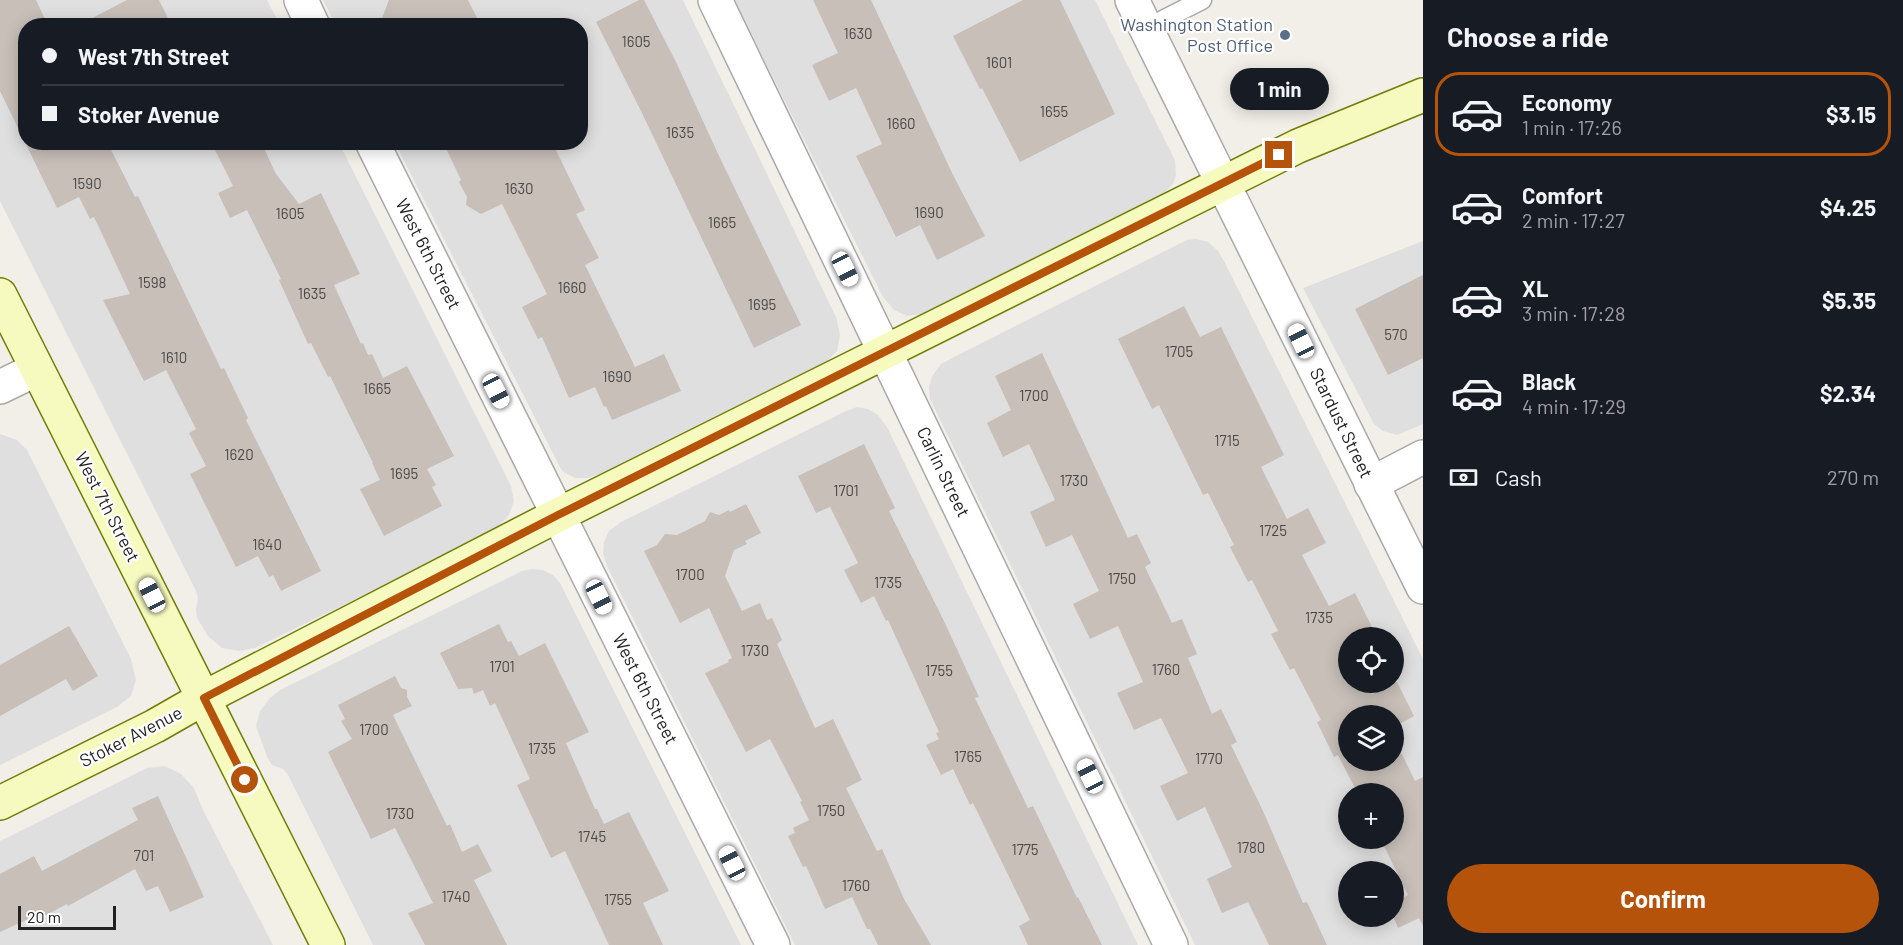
<!DOCTYPE html>
<meta charset="utf-8">
<style>
:root{--surface:#171b24;--page:#20242c;--text:#f1f3f6;--muted:#9ea1a6;--line:#363941;--accent:#b45309}
body{margin:0;font-family:Barlow,sans-serif;background:var(--page);color:var(--text);height:100vh;display:flex;flex-direction:column;font-size:22px;white-space:nowrap}
*{box-sizing:border-box;margin:0}
p{font-size:20px;color:var(--muted)}
.icon{flex:none;width:33px;height:33px;fill:none;stroke:currentColor;stroke-width:2;stroke-linecap:round;stroke-linejoin:round}
.map{position:relative;flex:1;overflow:hidden}
.sheet{display:flex;flex-direction:column;background:var(--surface);width:480px}
.sheet>*{flex:none}
.banner{position:absolute;left:18px;top:18px;width:570px;height:132px;border-radius:24px;box-shadow:0 3px 15px #0003;display:grid;align-content:center;height:132px;padding:0 24px;background:var(--surface)}
.tools{position:absolute;left:1338px;top:627px;display:grid;gap:12px}
.tools a{display:grid;place-items:center;width:66px;height:66px;border-radius:50%;background:var(--surface);box-shadow:0 3px 15px #0003;font-size:30px}
.scale{position:absolute;left:18px;bottom:15px;width:98px;box-sizing:border-box;padding-left:6px;border:3px solid #222;border-top:0;font-size:16px;line-height:21px;white-space:nowrap;color:#222;-webkit-text-stroke:4px #fff;paint-order:stroke}
.end{position:absolute;width:27px;height:27px;margin:-14px;border:8px solid #b45309;background:#fff;box-shadow:0 0 0 3px #fff}
.from{border-radius:50%}
.bubble{position:absolute;height:42px;border-radius:21px;background:var(--surface);box-shadow:0 3px 15px #0003;font-size:20px;font-weight:700;line-height:42px;text-align:center}
.car{position:absolute;width:18px;height:36px;margin:-18px -9px;border-radius:8px;box-shadow:0 0 4px 2px #0007;background:linear-gradient(#fff 24%,#345 0 40%,#fff 0 76%,#345 0 86%,#fff 0)}
.banner b{display:flex;align-items:center;gap:21px;height:57px;font-size:22px}
.banner b+b{border-top:2px solid var(--line)}
.banner i{width:15px;height:15px;background:var(--text)}
ul{padding:0;list-style:none}
li{display:flex;align-items:center;gap:18px;height:84px;margin:0 12px 9px;padding:0 12px;border:3px solid transparent;border-radius:24px}
li div{flex:1}
li b{display:block;font-size:22px}
li em{font-style:normal;font-weight:700}
li.on{border-color:var(--accent)}
li>.icon{width:54px;height:54px;stroke-width:1.5}
h2{padding:0 24px;font-size:27px;line-height:72px}
.pay{display:flex;align-items:center;gap:15px;height:66px;padding:0 24px;font-size:22px}
.pay p{margin-inline-start:auto}
.button{display:flex;gap:12px;margin-top:auto;padding:12px 24px}
.button a{flex:1;height:69px;border-radius:36px;background:var(--accent);color:#fff;font-size:24px;font-weight:700;line-height:69px;text-align:center}
main{display:flex;flex:1;min-height:0}
.map>svg:first-child{display:block}
.residential{fill:#e0dfdf;fill-rule:evenodd}
.building{fill:#c7bfb8}
.lines{fill:none;stroke-linecap:round;stroke-linejoin:round}
.lane-casing{stroke:#a9a9a9;stroke-width:21}
.street-casing{stroke:#a9a9a9;stroke-width:36}
.secondary-casing{stroke:#707d05;stroke-width:36}
.lane{stroke:#fff;stroke-width:18}
.street{stroke:#fff;stroke-width:33}
.secondary{stroke:#f7fabf;stroke-width:33}
.route{stroke:#b45309;stroke-width:8}
.service-dot{fill:#5c6f8a;stroke:#fff;stroke-width:2}
.labels{text-anchor:middle;stroke-width:4.5;stroke-linejoin:round;paint-order:stroke}
.number-label{font-size:15px;fill:#4b4948}
.service-label{font-size:18px;fill:#4e5e75;stroke:#fff;text-anchor:end}
.street-label{font-size:18px;fill:#222;stroke:#fff}
</style>
<main>
<div class="map">
<svg width="1423" height="945" viewBox="0 0 1423 945">
<rect width="100%" height="100%" fill="#f2efe9"/>
<!-- residential -->
<g class="residential">
<path d="M0 0H267L280 25 26 26V142L339 143 511 486 514 501 509 515 498 527 477 540 255 648 239 651 222 648 208 636 197 618 196 609 198 598 196 591 0 201Z"/>
<path d="M323 0H683L836 317 840 335 837 351 827 361 604 472 588 478H575L562 471 395 143 580 142V26L336 25Z"/>
<path d="M734 0H1095L1175 160 1176 175 1173 184 1162 195 1146 203 921 314 907 316 894 310 883 297Z"/>
<path d="M1196 239 1208 242 1218 251 1225 263 1423 659V945H1195L930 399 929 387 932 376 941 364 954 357 1187 240ZM1348 638H1394V682H1348ZM1348 716H1394V760H1348ZM1348 794H1394V838H1348ZM1348 872H1394V916H1348Z"/>
<path d="M1423 241V424L1397 435 1383 431 1374 424 1303 288Z"/>
<path d="M857 407 868 409 878 415 887 427 1138 945H795L608 568 603 554 604 542 609 531 621 522 846 411Z"/>
<path d="M0 434 17 440 27 450 131 659 136 680 131 696 117 707 0 765Z"/>
<path d="M532 569 543 570 553 575 560 583 741 945H373L288 775 283 769 272 765 267 757 256 726 260 711 270 698 280 690 522 571Z"/>
<path d="M165 766 181 774 194 788 203 810 273 945H0V841L147 768Z"/>
</g>
<!-- building -->
<g class="building">
<path d="M0 0H36L45 19 32 26H26V142H107L135 197 138 196 221 369 224 368 248 418 246 420 321 571 281 591 273 575 269 577 258 556 236 567 190 474 206 466 189 433 196 429 166 370 144 381 103 300 130 294 94 217 90 219 79 197 57 208 0 91Z"/>
<path d="M127 0H159L172 26H77Z"/>
<path d="M389 0H468L481 26H379Z"/>
<path d="M639 0H644L676 62 719 156 801 325 754 348 641 111 596 22Z"/>
<path d="M813 0H871L953 175 985 236 937 260 920 225 896 237 856 156 882 144 856 88 829 101 812 65 838 53Z"/>
<path d="M1023 0H1060L1115 114 1020 162 982 88 980 89 953 36Z"/>
<path d="M211 142H261L276 174 299 204 321 193 360 274 334 285 361 344 363 343 368 355 372 354 383 378 407 366 454 456 427 469 436 485 432 487 442 506 384 536 360 489 380 480 372 463H373L330 376 328 377 311 343 308 344 279 280 281 279 247 210 230 218 218 193 233 186Z"/>
<path d="M443 142H552L585 210 576 214 599 258 585 265 635 367 664 354 681 391 612 420 606 406 604 407 595 387 569 398 542 337 538 339 522 307 547 294 502 204 481 214 466 205 467 197 459 182 461 180Z"/>
<path d="M1423 275V358L1388 375 1355 309Z"/>
<path d="M1184 306 1200 337 1221 327 1284 455 1261 467 1287 519 1308 508 1326 543 1302 555 1329 606 1355 593 1373 629 1357 638H1348V682H1367L1372 694 1397 682 1414 716 1394 727V716H1348V760H1394V738L1415 781 1423 777V926L1419 918 1398 928 1393 916 1394 903 1408 895 1380 838H1394V794H1358L1338 755 1334 757 1317 722 1321 720 1294 668 1290 670 1271 634 1278 631 1252 580 1248 582 1230 547 1234 545 1208 493 1203 495 1159 405 1152 409 1118 339Z"/>
<path d="M1042 353 1128 538 1137 534 1151 563 1145 567 1172 623 1182 619 1197 654 1188 658 1212 714 1221 709 1237 742 1231 745 1263 811 1303 903 1307 902 1327 945H1269L1248 902 1222 913 1207 879 1232 867 1205 807 1177 821 1160 786 1188 773 1161 718 1134 730 1117 693 1143 682 1118 626 1090 639 1073 604 1099 591 1072 535 1046 547 1030 512 1055 500 1029 444 1003 457 987 423 1011 410 995 376Z"/>
<path d="M864 444 895 508 889 511 943 619 979 697 975 698 1028 808 1033 806 1077 898 1078 897 1102 945H1028L1019 926 1030 920 973 803 970 805 953 769 941 775 926 745 939 739 936 733 939 732 888 620 886 621 874 596 861 603 844 570 858 563 830 507 816 513 798 476Z"/>
<path d="M746 504 761 533 745 541 747 544 734 550 725 576 742 611 760 603 767 620 772 618 782 640 777 644 815 728 833 719 862 780 846 788 877 851 882 849 904 899 931 945H878L870 929H867L852 897 825 909 806 866 803 867 788 836 795 833 793 828 809 820 800 802 802 801 770 739 746 752 705 673 729 662 728 660 732 658 709 608 680 623 644 551 657 545 665 534 677 535 705 521 710 512 719 515 729 510 730 512Z"/>
<path d="M499 624 508 642 511 641 519 656 545 643 589 732 566 743 595 809H597L604 824 629 812 669 891 643 903 663 945H609L565 851 551 858 517 785 530 779 495 703 490 706 483 690 474 694 472 688 458 689 440 653Z"/>
<path d="M69 626 98 676 73 691 66 679 0 716V665Z"/>
<path d="M395 676 401 688 407 690V697L412 706 393 715 447 826 450 824 462 852 478 844 492 871 474 880 507 945H425L408 913 433 903 395 828 371 839 328 752 352 739 341 721 345 719 338 705Z"/>
<path d="M158 796 204 897 170 912 158 886 146 891 135 869 68 906 67 904 35 921 33 917 0 932V874L34 856 42 871 138 820 132 808Z"/>
</g>
<g class="lines">
<!-- lane casing -->
<g class="lane-casing">
<path id="lane" d="M1147 28 1202 0"/>
</g>
<!-- street casing -->
<g class="street-casing">
<g id="street">
<path d="M301 0 313 26"/>
<path d="M715 0 1171 945"/>
<path d="M1132 0 1423 587"/>
<path d="M372 142 773 945"/>
<path d="M0 387 37 369"/>
<path d="M1371 484 1423 457"/>
</g>
</g>
<!-- secondary casing -->
<g class="secondary-casing">
<g id="secondary">
<path d="M0 295 328 945"/>
<path d="M0 803 155 726 204 698 558 515 1298 146 1423 95"/>
</g>
</g>
<!-- lane -->
<use href="#lane" class="lane"/>
<!-- street -->
<use href="#street" class="street"/>
<!-- secondary -->
<use href="#secondary" class="secondary"/>
</g>
<g class="lines">
<!-- route -->
<path class="route" d="M245 780 204 698 558 515 1279 155"/>
</g>
<!-- markers -->
<circle class="service-dot" cx="1285" cy="35" r="6"/>
<g class="labels">
<!-- number labels -->
<g class="number-label">
<text x="858" y="39">1630</text>
<text x="636" y="47">1605</text>
<text x="999" y="68">1601</text>
<text x="1054" y="117">1655</text>
<text x="901" y="129">1660</text>
<text x="680" y="138">1635</text>
<text x="87" y="189">1590</text>
<text x="519" y="194">1630</text>
<text x="929" y="218">1690</text>
<text x="290" y="219">1605</text>
<text x="722" y="228">1665</text>
<text x="152" y="288">1598</text>
<text x="572" y="293">1660</text>
<text x="312" y="299">1635</text>
<text x="762" y="310">1695</text>
<text x="1396" y="340">570</text>
<text x="1179" y="357">1705</text>
<text x="174" y="363">1610</text>
<text x="617" y="382">1690</text>
<text x="377" y="394">1665</text>
<text x="1034" y="401">1700</text>
<text x="1227" y="446">1715</text>
<text x="239" y="460">1620</text>
<text x="404" y="479">1695</text>
<text x="1074" y="486">1730</text>
<text x="846" y="496">1701</text>
<text x="1273" y="536">1725</text>
<text x="267" y="550">1640</text>
<text x="690" y="580">1700</text>
<text x="1122" y="584">1750</text>
<text x="888" y="588">1735</text>
<text x="1319" y="623">1735</text>
<text x="755" y="656">1730</text>
<text x="502" y="672">1701</text>
<text x="1166" y="675">1760</text>
<text x="939" y="676">1755</text>
<text x="374" y="735">1700</text>
<text x="542" y="754">1735</text>
<text x="968" y="762">1765</text>
<text x="1209" y="764">1770</text>
<text x="831" y="816">1750</text>
<text x="400" y="819">1730</text>
<text x="592" y="842">1745</text>
<text x="1251" y="853">1780</text>
<text x="1025" y="855">1775</text>
<text x="144" y="861">701</text>
<text x="856" y="891">1760</text>
<text x="456" y="902">1740</text>
<text x="618" y="905">1755</text>
</g>
<!-- service labels -->
<g class="service-label">
<text x="1273" y="31">Washington Station<tspan x="1273" dy="21">Post Office</tspan></text>
</g>
<!-- street labels -->
<g class="street-label">
<text transform="translate(428 254) rotate(63)" y="6">West 6th Street</text>
<text transform="translate(1341 423) rotate(64)" y="6">Stardust Street</text>
<text transform="translate(943 472) rotate(64)" y="6">Carlin Street</text>
<text transform="translate(107 507) rotate(63)" y="6">West 7th Street</text>
<text transform="translate(645 689) rotate(63)" y="6">West 6th Street</text>
<text transform="translate(131 737) rotate(-27)" y="6">Stoker Avenue</text>
</g>
</g>
</svg>
<div class="tools">
<a><svg class="icon" aria-label="locate" viewBox="0 0 24 24"><circle cx="12" cy="12" r="6"/><path d="M12 2v4M12 18v4M2 12h4M18 12h4"/></svg></a>
<a><svg class="icon" aria-label="layers" viewBox="0 0 24 24"><path d="M12 4l9 5-9 5-9-5zM3 14l9 5 9-5"/></svg></a>
<a>+</a>
<a>−</a>
</div>
<div class="scale">20 m</div>
<i class="end from" style="left:245px;top:780px"></i>
<i class="end" style="left:1279px;top:155px"></i>
<div class="bubble" style="left:1230px;top:68px;width:99px">1 min</div>
<i class="car" style="left:845px;top:269px;rotate:154deg"></i>
<i class="car" style="left:1301px;top:341px;rotate:334deg"></i>
<i class="car" style="left:496px;top:391px;rotate:153deg"></i>
<i class="car" style="left:152px;top:595px;rotate:333deg"></i>
<i class="car" style="left:599px;top:597px;rotate:154deg"></i>
<i class="car" style="left:1090px;top:776px;rotate:334deg"></i>
<i class="car" style="left:732px;top:863px;rotate:333deg"></i>
<div class="banner">
<b><i class="from"></i>West 7th Street</b>
<b><i></i>Stoker Avenue</b>
</div>
</div>
<section class="sheet">
<h2>Choose a ride</h2>
<ul>
<li class="on"><svg class="icon" aria-label="car" viewBox="0 0 24 24"><path d="M5 17H2v-5l4-1 3-4h7l3 4 3 1v5h-3M9 17h6M6 11h13"/><circle cx="7" cy="17" r="2"/><circle cx="17" cy="17" r="2"/></svg><div><b>Economy</b><p>1 min · 17:26</p></div><em>$3.15</em></li>
<li><svg class="icon" aria-label="car" viewBox="0 0 24 24"><path d="M5 17H2v-5l4-1 3-4h7l3 4 3 1v5h-3M9 17h6M6 11h13"/><circle cx="7" cy="17" r="2"/><circle cx="17" cy="17" r="2"/></svg><div><b>Comfort</b><p>2 min · 17:27</p></div><em>$4.25</em></li>
<li><svg class="icon" aria-label="car" viewBox="0 0 24 24"><path d="M5 17H2v-5l4-1 3-4h7l3 4 3 1v5h-3M9 17h6M6 11h13"/><circle cx="7" cy="17" r="2"/><circle cx="17" cy="17" r="2"/></svg><div><b>XL</b><p>3 min · 17:28</p></div><em>$5.35</em></li>
<li><svg class="icon" aria-label="car" viewBox="0 0 24 24"><path d="M5 17H2v-5l4-1 3-4h7l3 4 3 1v5h-3M9 17h6M6 11h13"/><circle cx="7" cy="17" r="2"/><circle cx="17" cy="17" r="2"/></svg><div><b>Black</b><p>4 min · 17:29</p></div><em>$2.34</em></li>
</ul>
<div class="pay"><svg class="icon" aria-label="cash" viewBox="0 0 24 24"><path d="M3 7h18v10H3z"/><circle cx="12" cy="12" r="2"/></svg>Cash<p>270 m</p></div>
<div class="button"><a>Confirm</a></div>
</section>
</main>
